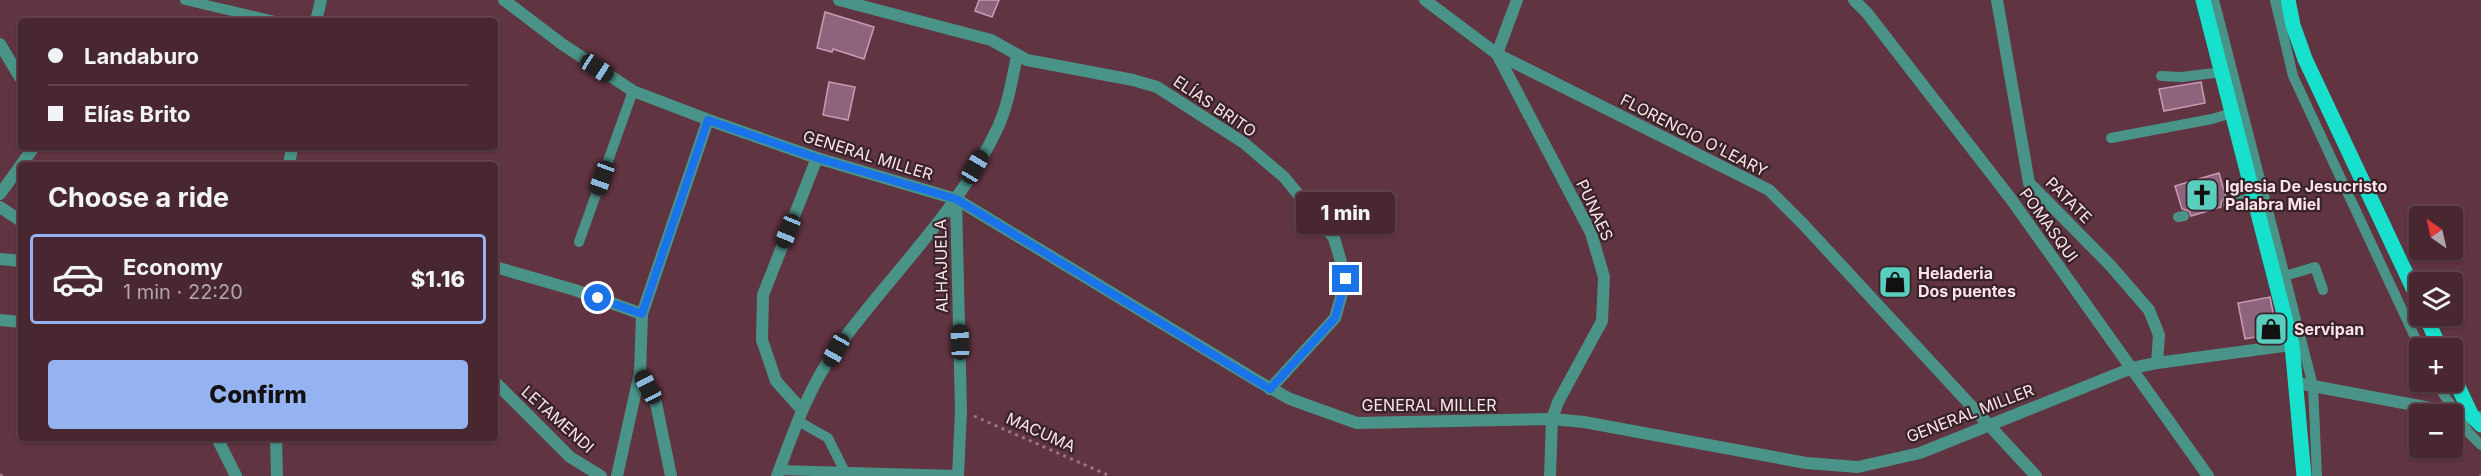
<!DOCTYPE html>
<meta charset="utf-8">
<style>
:root{--surface:#482730;--page:#52333c;--text:#f1f3f6;--muted:#b1a5ab;--line:#60444c;--accent:#95b2f1}
body{margin:0;font-family:Inter,sans-serif;background:var(--page);color:var(--text);height:100vh;display:flex;flex-direction:column;font-size:22px;white-space:nowrap}
*{box-sizing:border-box;margin:0}
p{font-size:20px;color:var(--muted)}
.icon{flex:none;width:33px;height:33px;fill:none;stroke:currentColor;stroke-width:2;stroke-linecap:round;stroke-linejoin:round}
.map{position:relative;flex:1;overflow:hidden}
.panel{position:absolute;left:18px;top:162px;width:480px;height:279px;display:flex;flex-direction:column;background:var(--surface);border-radius:6px;box-shadow:0 2px 4px #0004,0 0 0 2px var(--line)}
.panel>*{flex:none}
.guide{position:absolute;left:18px;top:18px;width:480px;height:132px;border-radius:6px;box-shadow:0 2px 4px #0004,0 0 0 2px var(--line);display:grid;align-content:center;height:132px;padding:0 30px;background:var(--surface)}
.needle{width:39px;rotate:326deg}
.tools{position:absolute;left:2409px;top:206px;display:grid;gap:12px}
.tools a{display:grid;place-items:center;width:54px;height:54px;border-radius:6px;background:var(--surface);box-shadow:0 2px 4px #0004,0 0 0 2px var(--line);font-size:30px}
.end{position:absolute;width:27px;height:27px;margin:-14px;border:8px solid #1a73e8;background:#fff;box-shadow:0 0 0 3px #fff}
.from{border-radius:50%}
.bubble{position:absolute;height:42px;border-radius:6px;background:var(--surface);box-shadow:0 2px 4px #0004,0 0 0 2px var(--line);font-size:20px;font-weight:800;line-height:42px;text-align:center}
.car{position:absolute;width:18px;height:36px;margin:-18px -9px;border-radius:8px;box-shadow:0 0 4px 2px #0007;background:linear-gradient(#222 24%,#8ab4d8 0 40%,#222 0 76%,#8ab4d8 0 86%,#222 0)}
.guide b{display:flex;align-items:center;gap:21px;height:57px;font-size:22px}
.guide b+b{border-top:2px solid var(--line)}
.guide i{width:15px;height:15px;background:var(--text)}
ul{padding:0;list-style:none}
li{display:flex;align-items:center;gap:18px;height:90px;margin:0 12px 9px;padding:0 18px;border:3px solid transparent;border-radius:6px}
li div{flex:1}
li b{display:block;font-size:22px}
li em{font-style:normal;font-weight:800}
li.on{border-color:var(--accent)}
li>.icon{width:54px;height:54px;stroke-width:1.5}
h2{padding:0 30px;font-size:27px;line-height:72px}
.primary-button{display:flex;gap:12px;margin-top:auto;padding:12px 30px}
.primary-button a{flex:1;height:69px;border-radius:6px;background:var(--accent);color:#111;font-size:24px;font-weight:800;line-height:69px;text-align:center}
.map>svg:first-child{display:block}
.building{fill:#8e637c;stroke:#ca9bb6;stroke-width:1.5}
.lines{fill:none;stroke-linecap:round;stroke-linejoin:round}
.path{stroke:#9a757f;stroke-width:3;stroke-dasharray:3 4.5;stroke-linecap:butt}
.service{stroke:#4a9388;stroke-width:10}
.minor{stroke:#4a9388;stroke-width:12}
.primary{stroke:#17e0cc;stroke-width:15}
.route{stroke:#1a73e8;stroke-width:8}
.labels{text-anchor:middle;stroke-width:4.5;stroke-linejoin:round;paint-order:stroke}
.street-label{font-size:16px;fill:#fce4e9;stroke:#382328}
.poi-label{font-size:16px;font-weight:bold;fill:#fce4e9;stroke:#382328;text-anchor:start}
</style>
<div class="map">
<svg width="2481" height="476" viewBox="0 0 2481 476">
<rect width="100%" height="100%" fill="#603440"/>
<!-- building -->
<g class="building">
<path d="M979 0H999L992 17 975 11Z"/>
<path d="M825 12 874 27 864 59 833 49 832 52 817 48Z"/>
<path d="M829 82 855 87 848 120 823 115Z"/>
<path d="M2201 82 2205 103 2164 111 2159 89Z"/>
<path d="M2219 173 2226 197 2221 202V207L2191 216 2189 211 2182 209 2175 186Z"/>
<path d="M2270 297 2277 333 2245 339 2238 303Z"/>
</g>
<g class="lines">
<!-- path -->
<g class="path">
<path d="M974 416 1110 476"/>
<path d="M0 475 5 476"/>
<path d="M2480 476 2481 475"/>
</g>
<!-- service -->
<g class="service">
<path d="M185 0 275 21"/>
<path d="M2214 0 2313 386 2317 476"/>
<path d="M2275 0 2293 76 2420 348"/>
<path d="M2161 76 2182 77 2222 72"/>
<path d="M2111 138 2212 119 2232 113"/>
<path d="M2228 204 2254 197"/>
<path d="M2178 217 2184 216"/>
<path d="M579 242 633 91"/>
<path d="M2278 278 2315 267 2323 290"/>
<path d="M2435 381 2469 433 2481 445"/>
<path d="M798 421 828 438 845 472"/>
<path d="M779 470 958 475"/>
</g>
<!-- minor -->
<g class="minor">
<path d="M504 0 562 44 633 91 717 123 817 158 956 199 1261 383 1290 399 1357 423 1552 419 1584 422 1806 463 1858 467 1920 453 2132 368 2157 363 2292 345"/>
<path d="M839 0 991 40 1027 60 1133 80 1157 87 1244 143 1284 177 1334 238 1346 279 1335 318 1270 389"/>
<path d="M1425 0 1497 54 1769 190 1804 225 2036 476"/>
<path d="M1517 0 1497 54 1591 233 1604 277 1602 321 1558 402 1552 419 1550 476"/>
<path d="M1854 0 1867 13 2011 199 2208 476"/>
<path d="M1997 0 2029 183 2110 265 2149 310 2159 335 2157 363"/>
<path d="M316 21 321 0"/>
<path d="M0 44 21 79"/>
<path d="M21 165 34 147"/>
<path d="M289 165 292 147"/>
<path d="M0 194 21 165"/>
<path d="M956 199 961 410 958 476"/>
<path d="M0 207 21 221"/>
<path d="M0 259 21 261"/>
<path d="M495 267 575 290 642 314"/>
<path d="M0 320 21 322"/>
<path d="M640 372 656 403 671 476"/>
<path d="M495 382 570 457 601 476"/>
<path d="M2297 383 2478 417"/>
<path d="M802 410 776 381 762 340 763 295 817 158"/>
<path d="M217 438 236 476"/>
<path d="M276 438 277 476"/>
<path d="M617 476 640 372 642 314 708 120"/>
<path d="M777 476C793 433 809 386 837 348 890 275 960 210 998 127 1008 105 1012 80 1017 56"/>
</g>
<!-- primary -->
<g class="primary">
<path d="M2203 0 2292 345 2304 476"/>
<path d="M2288 0 2293 25 2305 59 2420 303"/>
<path d="M2425 315 2440 348"/>
<path d="M2452 374 2472 416 2481 425"/>
</g>
</g>
<g class="lines">
<!-- route -->
<path class="route" d="M598 298 642 314 708 120 817 158 956 199 1270 389 1335 318 1346 279"/>
</g>
<!-- icons -->
<defs>
<g id="church-square" transform="scale(1.725)"><rect x="-9" y="-9" width="18" height="18" rx="4" fill="#59cebe" stroke="#382328"/><path d="M-1.2-6h2.4v3.5h3.3v2.4h-3.3V6h-2.4V-.1h-3.3v-2.4h3.3Z" fill="#111"/></g>
<g id="shop-square" transform="scale(1.725)"><rect x="-9" y="-9" width="18" height="18" rx="4" fill="#59cebe" stroke="#382328"/><path d="M-5-2.5h2.3a2.7 3.5 0 0 1 5.4 0H5L5.5 6h-11ZM-1.5-2.5h3a1.5 2.3 0 0 0-3 0Z" fill="#111"/></g>
</defs>
<g fill-rule="evenodd">
<use href="#church-square" x="2202" y="195"/>
<use href="#shop-square" x="1895" y="282"/>
<use href="#shop-square" x="2271" y="329"/>
</g>
<g class="labels">
<!-- street labels -->
<g class="street-label">
<text transform="translate(1215 106) rotate(34)" y="6">ELÍAS BRITO</text>
<text transform="translate(1694 135) rotate(27)" y="6">FLORENCIO O'LEARY</text>
<text transform="translate(868 155) rotate(17)" y="6">GENERAL MILLER</text>
<text transform="translate(2069 200) rotate(45)" y="6">PATATE</text>
<text transform="translate(1595 210) rotate(65)" y="6">PUNAES</text>
<text transform="translate(2049 225) rotate(54)" y="6">POMASQUI</text>
<text transform="translate(941 266) rotate(-91)" y="6">ALHAJUELA</text>
<text x="1429" y="411">GENERAL MILLER</text>
<text transform="translate(1970 413) rotate(-21)" y="6">GENERAL MILLER</text>
<text transform="translate(558 419) rotate(42)" y="6">LETAMENDI</text>
<text transform="translate(1041 432) rotate(24)" y="6">MACUMA</text>
</g>
<!-- poi labels -->
<g class="poi-label">
<text x="2225" y="192">Iglesia De Jesucristo<tspan x="2225" dy="18">Palabra Miel</tspan></text>
<text x="1918" y="279">Heladeria<tspan x="1918" dy="18">Dos puentes</tspan></text>
<text x="2294" y="335">Servipan</text>
</g>
</g>
</svg>
<div class="tools">
<a><svg class="needle" viewBox="-14 -14 28 28"><path d="M0-13l5 13h-10z" fill="#e53935"/><path d="M0 13l5-13h-10z" fill="#b1a5ab"/></svg></a>
<a><svg class="icon" aria-label="layers" viewBox="0 0 24 24"><path d="M12 4l9 5-9 5-9-5zM3 14l9 5 9-5"/></svg></a>
<a>+</a>
<a>−</a>
</div>
<i class="end from" style="left:598px;top:298px"></i>
<i class="end" style="left:1346px;top:279px"></i>
<div class="bubble" style="left:1296px;top:192px;width:99px">1 min</div>
<i class="car" style="left:597px;top:68px;rotate:123deg"></i>
<i class="car" style="left:975px;top:167px;rotate:30deg"></i>
<i class="car" style="left:602px;top:178px;rotate:200deg"></i>
<i class="car" style="left:788px;top:231px;rotate:202deg"></i>
<i class="car" style="left:960px;top:342px;rotate:358deg"></i>
<i class="car" style="left:836px;top:350px;rotate:209deg"></i>
<i class="car" style="left:648px;top:387px;rotate:332deg"></i>
<div class="guide">
<b><i class="from"></i>Landaburo</b>
<b><i></i>Elías Brito</b>
</div>
<section class="panel">
<h2>Choose a ride</h2>
<ul>
<li class="on"><svg class="icon" aria-label="car" viewBox="0 0 24 24"><path d="M5 17H2v-5l4-1 3-4h7l3 4 3 1v5h-3M9 17h6M6 11h13"/><circle cx="7" cy="17" r="2"/><circle cx="17" cy="17" r="2"/></svg><div><b>Economy</b><p>1 min · 22:20</p></div><em>$1.16</em></li>
</ul>
<div class="primary-button"><a>Confirm</a></div>
</section>
</div>
